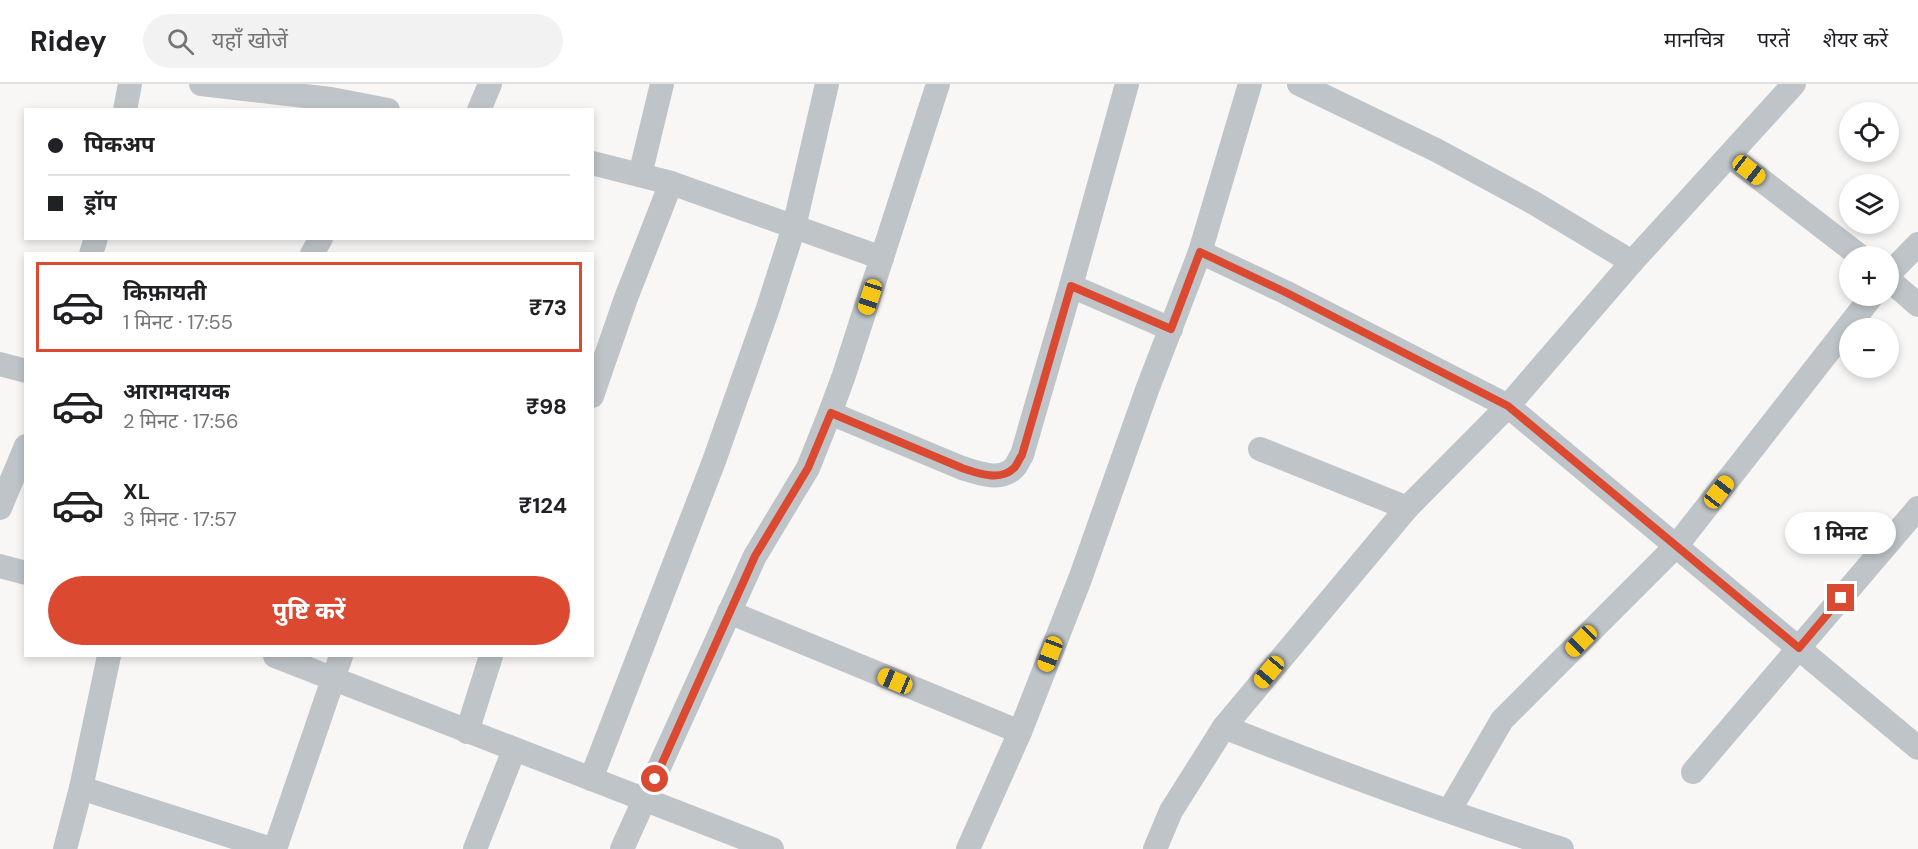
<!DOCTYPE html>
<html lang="hi">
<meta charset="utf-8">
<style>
:root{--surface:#fff;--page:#f2f2f2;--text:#202124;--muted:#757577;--line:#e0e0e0;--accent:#dc4931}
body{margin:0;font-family:"DM Sans","Noto Sans Devanagari",sans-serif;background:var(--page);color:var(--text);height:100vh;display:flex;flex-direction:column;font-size:22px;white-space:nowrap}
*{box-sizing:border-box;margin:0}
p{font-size:20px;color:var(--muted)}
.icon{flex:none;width:33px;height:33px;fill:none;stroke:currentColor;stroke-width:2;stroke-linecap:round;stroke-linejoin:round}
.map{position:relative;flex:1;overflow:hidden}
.drawer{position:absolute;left:24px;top:168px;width:570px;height:405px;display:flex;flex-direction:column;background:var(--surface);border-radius:0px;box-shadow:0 3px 9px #0003}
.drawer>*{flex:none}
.hud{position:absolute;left:24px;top:24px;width:570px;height:132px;border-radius:0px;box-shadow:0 3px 9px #0003;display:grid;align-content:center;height:132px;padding:0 24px;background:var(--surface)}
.tools{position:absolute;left:1839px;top:18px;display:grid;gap:12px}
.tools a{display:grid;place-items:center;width:60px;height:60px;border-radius:50%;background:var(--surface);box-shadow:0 3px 9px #0003;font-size:30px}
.end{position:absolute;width:27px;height:27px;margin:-14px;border:8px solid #dc4931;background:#fff;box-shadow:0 0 0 3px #fff}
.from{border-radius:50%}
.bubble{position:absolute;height:42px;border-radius:21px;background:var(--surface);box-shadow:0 3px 9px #0003;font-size:20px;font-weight:700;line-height:42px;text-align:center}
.car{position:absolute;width:18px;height:36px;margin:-18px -9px;border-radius:8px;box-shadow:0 0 4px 2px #0007;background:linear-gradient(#f5c518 24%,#345 0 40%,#f5c518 0 76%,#345 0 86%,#f5c518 0)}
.hud b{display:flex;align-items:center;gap:21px;height:57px;font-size:22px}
.hud b+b{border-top:2px solid var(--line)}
.hud i{width:15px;height:15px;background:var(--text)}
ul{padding:10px 0 0;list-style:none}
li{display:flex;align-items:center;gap:18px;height:90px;margin:0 12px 9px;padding:0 12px;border:3px solid transparent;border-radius:0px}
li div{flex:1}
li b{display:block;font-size:22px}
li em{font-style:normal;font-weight:700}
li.active{border-color:var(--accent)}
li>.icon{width:54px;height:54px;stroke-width:1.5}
.cta{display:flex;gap:12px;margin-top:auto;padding:12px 24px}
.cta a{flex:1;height:69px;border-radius:36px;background:var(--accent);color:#fff;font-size:24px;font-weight:700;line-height:69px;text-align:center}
header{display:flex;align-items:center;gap:36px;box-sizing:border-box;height:84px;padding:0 30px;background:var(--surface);border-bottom:2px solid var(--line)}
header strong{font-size:28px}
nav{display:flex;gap:33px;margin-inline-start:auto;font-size:21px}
.search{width:420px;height:54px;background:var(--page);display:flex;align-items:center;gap:15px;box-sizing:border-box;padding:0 21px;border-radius:33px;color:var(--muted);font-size:22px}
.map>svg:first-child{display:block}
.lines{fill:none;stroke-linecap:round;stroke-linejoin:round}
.minor{stroke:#bec4c7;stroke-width:24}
.route{stroke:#dc4931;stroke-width:8}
</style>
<header>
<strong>Ridey</strong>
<div class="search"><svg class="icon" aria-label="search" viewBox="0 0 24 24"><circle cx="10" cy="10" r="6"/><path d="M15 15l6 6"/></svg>यहाँ खोजें</div>
<nav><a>मानचित्र</a><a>परतें</a><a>शेयर करें</a></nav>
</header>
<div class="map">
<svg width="1918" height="765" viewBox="0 0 1918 765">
<rect width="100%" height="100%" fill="#f8f7f5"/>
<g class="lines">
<!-- minor -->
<g class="minor">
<path d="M201 0 331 15 388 26"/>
<path d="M1299 0 1436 66 1534 119 1632 178"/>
<path d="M125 26 130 0"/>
<path d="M479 26 490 0"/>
<path d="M1730 72 1860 172"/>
<path d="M592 79 671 99 882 174"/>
<path d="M640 91 662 0"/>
<path d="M1200 168 1285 208 1508 322 1918 664"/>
<path d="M91 170 96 154"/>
<path d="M312 170 321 154"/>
<path d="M1888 191 1918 160"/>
<path d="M1888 195 1918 221"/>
<path d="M1071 202 1171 245"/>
<path d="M0 280 26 287"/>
<path d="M592 312 626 214 671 99"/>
<path d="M830 329 962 384C978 389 1000 398 1014 384 1017 381 1019 375 1022 371L1071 202 1127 0"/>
<path d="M1260 365 1407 424"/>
<path d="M0 424 26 362"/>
<path d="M0 482 26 489"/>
<path d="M729 528 1020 648"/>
<path d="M275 572 772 765"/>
<path d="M1224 643C1335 687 1447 729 1562 765"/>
<path d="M467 648 491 572"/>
<path d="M1693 688 1918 424"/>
<path d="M591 695 714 377 768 224 794 143 827 0"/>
<path d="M81 704 271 765"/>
<path d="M1449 727 1502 636 1677 461 1872 212"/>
<path d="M65 765 81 704 109 572"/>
<path d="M275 765 341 572"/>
<path d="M475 765 514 666"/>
<path d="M622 765 755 472 808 384 830 329 844 291 938 0"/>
<path d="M968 765 1020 648 1080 495 1147 306 1200 168 1250 0"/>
<path d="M1155 765 1171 727 1224 643 1407 424 1508 322 1632 178 1794 0"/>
</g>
</g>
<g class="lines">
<!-- route -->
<path class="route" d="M655 695 755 472 808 384 831 329 962 384C977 389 1000 398 1014 384 1017 381 1019 375 1022 371L1071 202 1171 245 1200 168 1285 208 1508 322 1799 564 1841 514"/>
</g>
</svg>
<div class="tools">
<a><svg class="icon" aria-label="locate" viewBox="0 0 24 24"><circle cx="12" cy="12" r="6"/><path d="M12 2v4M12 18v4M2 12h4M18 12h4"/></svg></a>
<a><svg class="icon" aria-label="layers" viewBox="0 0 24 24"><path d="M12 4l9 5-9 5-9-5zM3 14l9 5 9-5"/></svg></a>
<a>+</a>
<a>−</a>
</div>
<i class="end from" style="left:655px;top:695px"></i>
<i class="end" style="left:1841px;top:514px"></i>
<div class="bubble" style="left:1785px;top:428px;width:111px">1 मिनट</div>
<i class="car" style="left:1749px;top:86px;rotate:128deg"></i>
<i class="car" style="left:870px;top:213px;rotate:198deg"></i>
<i class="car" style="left:1719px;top:408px;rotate:38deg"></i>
<i class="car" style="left:1581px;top:557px;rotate:225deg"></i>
<i class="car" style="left:1050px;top:570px;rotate:201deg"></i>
<i class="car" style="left:1269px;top:588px;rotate:220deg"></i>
<i class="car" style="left:895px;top:597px;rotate:293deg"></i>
<div class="hud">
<b><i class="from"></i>पिकअप</b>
<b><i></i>ड्रॉप</b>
</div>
<section class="drawer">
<ul>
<li class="active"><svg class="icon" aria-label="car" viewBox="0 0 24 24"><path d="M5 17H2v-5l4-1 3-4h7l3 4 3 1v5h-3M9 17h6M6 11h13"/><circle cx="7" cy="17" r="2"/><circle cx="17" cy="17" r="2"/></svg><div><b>किफ़ायती</b><p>1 मिनट · 17:55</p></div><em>₹73</em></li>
<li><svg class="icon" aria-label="car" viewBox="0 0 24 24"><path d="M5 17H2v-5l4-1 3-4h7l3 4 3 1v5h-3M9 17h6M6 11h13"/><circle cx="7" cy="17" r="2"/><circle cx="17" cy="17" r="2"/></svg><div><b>आरामदायक</b><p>2 मिनट · 17:56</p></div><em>₹98</em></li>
<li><svg class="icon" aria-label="car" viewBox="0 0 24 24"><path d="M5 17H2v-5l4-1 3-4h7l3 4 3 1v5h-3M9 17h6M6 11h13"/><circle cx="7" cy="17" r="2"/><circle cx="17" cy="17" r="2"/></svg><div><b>XL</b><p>3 मिनट · 17:57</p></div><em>₹124</em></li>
</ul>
<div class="cta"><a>पुष्टि करें</a></div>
</section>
</div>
